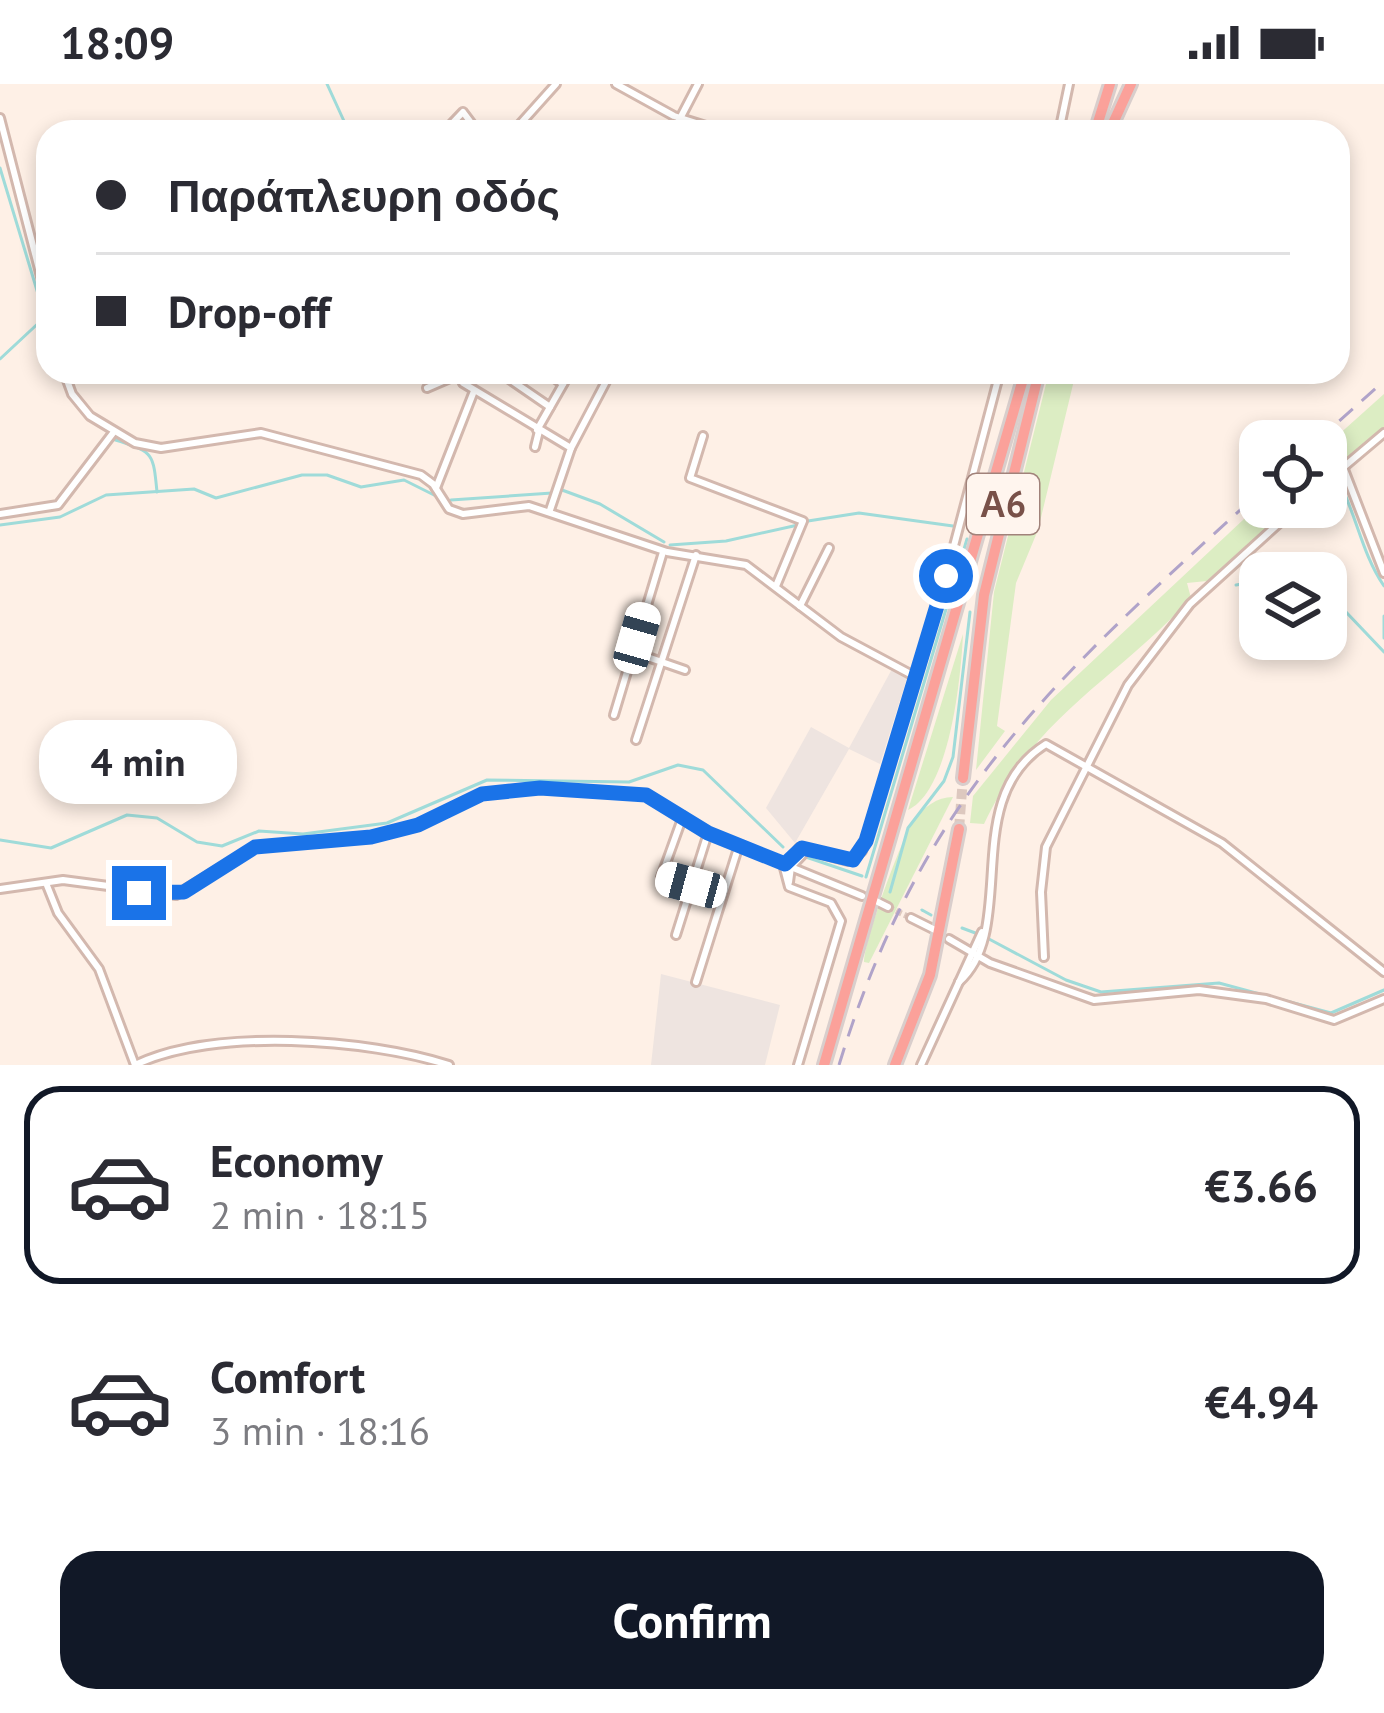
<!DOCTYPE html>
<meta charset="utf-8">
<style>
:root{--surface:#fff;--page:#f7f7f7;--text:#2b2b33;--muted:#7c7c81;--line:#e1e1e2;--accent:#111827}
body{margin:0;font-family:"PT Sans",sans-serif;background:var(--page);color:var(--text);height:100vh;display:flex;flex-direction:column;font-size:45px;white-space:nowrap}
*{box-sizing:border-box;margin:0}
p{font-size:39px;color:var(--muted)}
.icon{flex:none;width:66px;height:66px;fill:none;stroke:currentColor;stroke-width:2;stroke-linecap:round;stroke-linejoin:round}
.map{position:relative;height:981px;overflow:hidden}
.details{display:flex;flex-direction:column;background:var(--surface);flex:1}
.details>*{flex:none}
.top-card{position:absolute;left:36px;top:36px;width:1314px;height:264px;border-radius:36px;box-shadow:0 6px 18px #0003;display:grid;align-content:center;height:264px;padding:0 60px;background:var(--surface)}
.tools{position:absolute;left:1239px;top:336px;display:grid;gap:24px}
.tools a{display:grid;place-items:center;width:108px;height:108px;border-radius:24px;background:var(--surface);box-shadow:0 6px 18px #0003;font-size:60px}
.end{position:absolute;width:54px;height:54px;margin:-27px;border:15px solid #1a73e8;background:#fff;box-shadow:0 0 0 6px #fff}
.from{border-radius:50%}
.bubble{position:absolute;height:84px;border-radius:36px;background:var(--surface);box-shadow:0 6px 18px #0003;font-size:39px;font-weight:700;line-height:84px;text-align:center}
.car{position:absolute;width:36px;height:72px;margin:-36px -18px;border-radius:15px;box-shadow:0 0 9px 3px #0007;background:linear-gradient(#fff 24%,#345 0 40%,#fff 0 76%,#345 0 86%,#fff 0)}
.top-card b{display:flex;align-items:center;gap:42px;height:114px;font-size:45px}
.top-card b+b{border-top:3px solid var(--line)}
.top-card i{width:30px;height:30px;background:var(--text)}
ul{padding:21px 0 0;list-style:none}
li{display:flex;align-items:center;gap:36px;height:198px;margin:0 24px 18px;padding:0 36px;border:6px solid transparent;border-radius:36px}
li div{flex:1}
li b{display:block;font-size:45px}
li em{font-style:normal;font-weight:700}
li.active{border-color:var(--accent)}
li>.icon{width:108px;height:108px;stroke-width:1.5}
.button{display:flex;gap:24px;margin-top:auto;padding:24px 60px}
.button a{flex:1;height:138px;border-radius:36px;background:var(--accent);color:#fff;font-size:48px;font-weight:700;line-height:138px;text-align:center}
.status{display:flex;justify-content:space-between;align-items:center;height:84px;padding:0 60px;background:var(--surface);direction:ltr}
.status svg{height:33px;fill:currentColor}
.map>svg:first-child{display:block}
.industrial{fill:#eee4e0}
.green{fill:#dcedc3}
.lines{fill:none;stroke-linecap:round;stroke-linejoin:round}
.stream{stroke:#9fdbd9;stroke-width:3}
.minor-tunnel{stroke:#ddc8bf;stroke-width:6;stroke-dasharray:6 3;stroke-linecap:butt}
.highway-tunnel{stroke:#ddc8bf;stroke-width:10;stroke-dasharray:10 5;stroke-linecap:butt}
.minor-casing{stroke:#d3b8ae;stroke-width:12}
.highway-casing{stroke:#d9cecc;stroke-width:16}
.minor{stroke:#fff;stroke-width:6}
.highway{stroke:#fba19a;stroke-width:10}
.rail{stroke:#b0a3c9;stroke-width:3;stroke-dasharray:18 12;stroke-linecap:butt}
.route{stroke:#1a73e8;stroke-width:15}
.labels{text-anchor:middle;stroke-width:10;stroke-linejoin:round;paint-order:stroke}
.shield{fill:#fff5ee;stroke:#a1827a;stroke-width:3}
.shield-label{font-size:36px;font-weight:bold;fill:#795149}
</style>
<div class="status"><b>18:09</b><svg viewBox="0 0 49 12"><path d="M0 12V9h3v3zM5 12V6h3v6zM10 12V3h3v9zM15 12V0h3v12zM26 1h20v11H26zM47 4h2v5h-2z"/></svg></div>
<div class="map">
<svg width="1384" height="981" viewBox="0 0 1384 981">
<rect width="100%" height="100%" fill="#fef0e6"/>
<!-- industrial -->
<g class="industrial">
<path d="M892 585 907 594 880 680 849 665 795 759 766 724 811 643 849 664Z"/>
<path d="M661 890 780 921 765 981H651Z"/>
</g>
<!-- green -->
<g class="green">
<path d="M1049 288H1076L1038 446 1016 499 997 642 1005 647 976 686 994 508Z"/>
<path d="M1384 310V343L1326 391V362Z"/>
<path d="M1260 420 1290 423 1207 497 1187 499 1191 514C1116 596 1035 631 984 740L970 739 973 712 1051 616Z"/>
<path d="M963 550C961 593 950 706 908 726Z"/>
<path d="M953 713 869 879 864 878C863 859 902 753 914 736 924 723 937 713 953 713Z"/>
</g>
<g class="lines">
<!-- stream -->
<g class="stream">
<path d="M327 0 349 48"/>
<path d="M0 84 45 233 0 275"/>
<path d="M113 355C153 369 153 366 157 408"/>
<path d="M1342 404C1358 438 1363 471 1384 502"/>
<path d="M562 406 600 420 664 458"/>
<path d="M451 416 552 409"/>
<path d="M808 437 859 429 953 442"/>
<path d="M0 441 60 433 106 411 194 405 216 414 302 391H327L361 403 404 396 436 412"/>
<path d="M670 461 726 457 798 441"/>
<path d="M1236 501 1260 497"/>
<path d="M1326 507 1384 568"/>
<path d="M1384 532V554"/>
<path d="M0 756 51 764 127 731 157 734 197 758 222 762 259 747 303 750 387 739 487 696 629 698 678 681 703 686 783 763"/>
<path d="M803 772 862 792"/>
<path d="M866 793 967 455"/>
<path d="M890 808 908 744 944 697 953 673 970 528"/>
<path d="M922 826 931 831"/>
<path d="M962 844 978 850"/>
<path d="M989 855 1066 896 1101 908 1219 899 1331 929 1384 906"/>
</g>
<!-- minor-tunnel -->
<path class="minor-tunnel" d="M888 823 911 834"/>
<!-- highway-tunnel -->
<path class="highway-tunnel" d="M959 745 963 694"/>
<!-- minor casing -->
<g class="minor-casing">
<g id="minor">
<path d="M616 0 674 32 725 48"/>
<path d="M0 34 48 220"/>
<path d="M444 48 463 28 478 48"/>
<path d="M513 48 556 0"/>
<path d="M673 48 698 0"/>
<path d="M1059 48 1069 0"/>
<path d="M64 288 72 310 90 332 135 359 161 364 261 349 421 391 433 400 449 425 463 430 529 422 667 468 746 481 841 553 914 592"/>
<path d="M458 288 463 299 571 364 550 426"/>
<path d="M499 288 550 323"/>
<path d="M546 288 563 300"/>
<path d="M427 304 457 291"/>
<path d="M537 346 570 288"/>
<path d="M703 352 690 394 803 437 776 502"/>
<path d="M535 363 539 347"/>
<path d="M571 364 611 288"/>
<path d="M1343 383 1384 489"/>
<path d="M1326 398 1384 349"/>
<path d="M436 404 474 307"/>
<path d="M0 430 58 421 113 349"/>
<path d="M800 522 829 464"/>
<path d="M633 568 685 586"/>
<path d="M614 631 663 468"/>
<path d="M636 656 696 471"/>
<path d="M683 732 661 793 691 801"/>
<path d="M789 798 791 783 807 766"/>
<path d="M46 799 58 829 99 885 135 981"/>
<path d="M0 805 63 796 176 811 255 763 371 753 418 741 482 710 540 704 646 711 715 752 862 812"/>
<path d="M876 817 888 823"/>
<path d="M911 834 935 846"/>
<path d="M676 851 708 749"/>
<path d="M949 855 990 879 1094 916 1199 906 1266 915 1334 936 1384 915"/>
<path d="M1044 873 1041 808 1046 763 1128 601 1190 520 1297 423"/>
<path d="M696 898 739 761"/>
<path d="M959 898C1020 843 958 715 1046 660L1222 759 1384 888"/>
<path d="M135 981C214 943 368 955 449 981"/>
<path d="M798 981 841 837 831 819 789 803 784 784 799 764 848 777 862 767 946 492 1000 288"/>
<path d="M921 981 982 848"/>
</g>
</g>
<!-- highway casing -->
<g class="highway-casing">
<g id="highway">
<path d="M1095 48 1110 0"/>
<path d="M1109 48 1131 0"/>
<path d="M963 694 984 511 1039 288"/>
<path d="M824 981 1025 288"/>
<path d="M895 981 930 891 959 745"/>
</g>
</g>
<!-- minor -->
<use href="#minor" class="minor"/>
<!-- highway -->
<use href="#highway" class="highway"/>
<!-- rail -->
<g class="rail">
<path d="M1317 357 1384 297"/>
<path d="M839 981C922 709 1058 592 1260 408"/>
</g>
</g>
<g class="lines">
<!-- route -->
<path class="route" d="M139 809 184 808 255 763 371 753 418 741 482 710 540 704 646 711 708 749 785 780 802 764 853 776 866 757 946 492"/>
</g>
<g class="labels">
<!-- shield labels -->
<rect class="shield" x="967" y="390" width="72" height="60" rx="9"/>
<g class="shield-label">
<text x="1003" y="433">Α6</text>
</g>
</g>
</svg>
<div class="tools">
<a><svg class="icon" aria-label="locate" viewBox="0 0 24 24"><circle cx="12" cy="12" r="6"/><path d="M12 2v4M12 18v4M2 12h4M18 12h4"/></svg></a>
<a><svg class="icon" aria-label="layers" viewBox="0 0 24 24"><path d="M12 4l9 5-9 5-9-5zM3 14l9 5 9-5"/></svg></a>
</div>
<i class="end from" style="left:946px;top:492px"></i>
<i class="end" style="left:139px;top:809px"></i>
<div class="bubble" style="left:39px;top:636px;width:198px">4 min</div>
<i class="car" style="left:637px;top:554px;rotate:16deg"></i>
<i class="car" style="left:691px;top:801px;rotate:285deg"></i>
<div class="top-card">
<b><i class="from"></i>Παράπλευρη οδός</b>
<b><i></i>Drop-off</b>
</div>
</div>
<section class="details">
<ul>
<li class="active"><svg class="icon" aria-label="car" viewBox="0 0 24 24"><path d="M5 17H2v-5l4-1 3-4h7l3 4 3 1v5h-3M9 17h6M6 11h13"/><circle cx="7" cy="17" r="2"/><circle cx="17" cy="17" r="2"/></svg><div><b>Economy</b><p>2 min · 18:15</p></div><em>€3.66</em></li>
<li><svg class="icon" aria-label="car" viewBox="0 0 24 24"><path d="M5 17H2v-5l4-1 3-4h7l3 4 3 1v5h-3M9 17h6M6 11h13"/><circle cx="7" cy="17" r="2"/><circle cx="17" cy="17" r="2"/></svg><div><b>Comfort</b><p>3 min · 18:16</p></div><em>€4.94</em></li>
</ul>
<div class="button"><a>Confirm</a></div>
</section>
